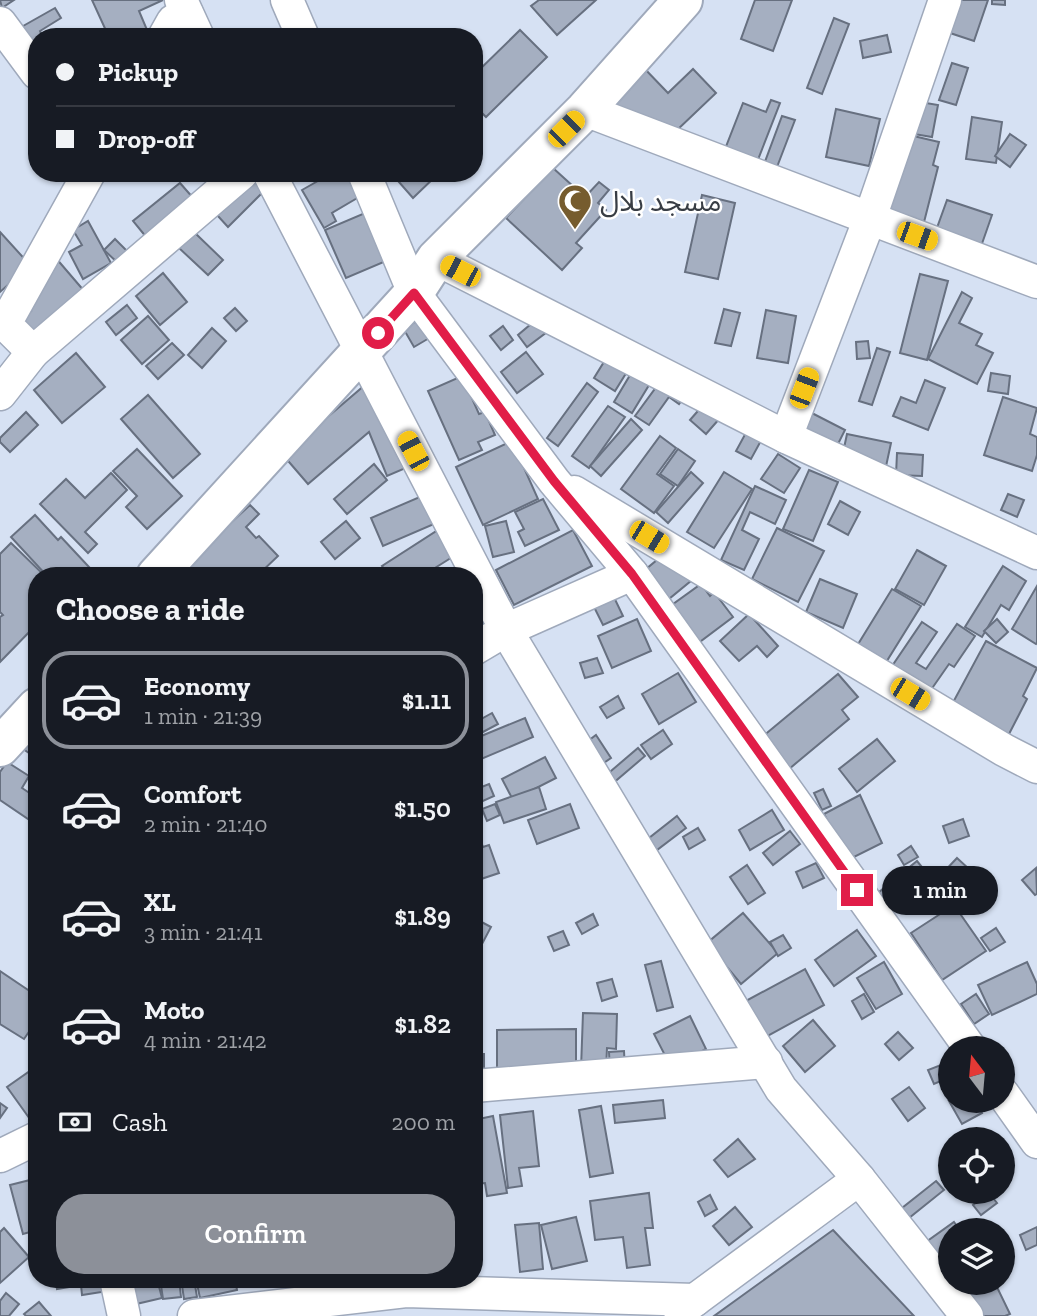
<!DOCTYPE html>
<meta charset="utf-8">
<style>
:root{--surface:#171b24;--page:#242831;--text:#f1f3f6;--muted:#9ea1a6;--line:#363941;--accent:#8c9099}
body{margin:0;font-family:"Zilla Slab","Noto Sans Arabic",serif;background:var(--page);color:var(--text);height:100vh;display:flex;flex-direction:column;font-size:26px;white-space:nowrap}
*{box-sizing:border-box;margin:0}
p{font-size:23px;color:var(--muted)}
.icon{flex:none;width:38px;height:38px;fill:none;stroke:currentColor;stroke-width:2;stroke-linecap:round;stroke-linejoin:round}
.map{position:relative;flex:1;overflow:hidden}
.side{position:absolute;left:28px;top:567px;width:455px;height:721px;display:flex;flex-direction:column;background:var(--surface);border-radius:28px;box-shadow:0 2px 5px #0004}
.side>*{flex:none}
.banner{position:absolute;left:28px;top:28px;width:455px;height:154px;border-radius:28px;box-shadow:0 2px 5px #0004;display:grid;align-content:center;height:154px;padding:0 28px;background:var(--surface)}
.needle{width:46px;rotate:344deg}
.fabs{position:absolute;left:938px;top:1036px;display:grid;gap:14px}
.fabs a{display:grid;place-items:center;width:77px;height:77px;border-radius:50%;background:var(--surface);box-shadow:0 2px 5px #0004;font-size:35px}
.end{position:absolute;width:32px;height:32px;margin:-16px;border:9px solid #e11d48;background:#fff;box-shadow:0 0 0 4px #fff}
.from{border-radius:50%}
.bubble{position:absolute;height:49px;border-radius:24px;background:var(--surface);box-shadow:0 2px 5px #0004;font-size:23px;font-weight:600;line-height:49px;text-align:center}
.car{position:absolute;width:21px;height:42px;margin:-21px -10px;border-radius:9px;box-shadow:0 0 5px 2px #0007;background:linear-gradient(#f5c518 24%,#345 0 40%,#f5c518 0 76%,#345 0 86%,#f5c518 0)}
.banner b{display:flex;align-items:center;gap:24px;height:66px;font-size:26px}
.banner b+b{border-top:2px solid var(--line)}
.banner i{width:18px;height:18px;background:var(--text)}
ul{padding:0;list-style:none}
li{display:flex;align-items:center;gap:21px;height:98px;margin:0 14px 10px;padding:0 14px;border:4px solid transparent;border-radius:28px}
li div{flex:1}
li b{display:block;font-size:26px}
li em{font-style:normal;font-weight:600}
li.current{border-color:var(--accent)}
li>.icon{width:63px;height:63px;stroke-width:1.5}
h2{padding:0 28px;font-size:32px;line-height:84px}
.pay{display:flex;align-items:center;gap:18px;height:77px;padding:0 28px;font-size:26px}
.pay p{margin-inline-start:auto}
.action{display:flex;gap:14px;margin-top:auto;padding:14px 28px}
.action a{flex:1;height:80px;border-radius:28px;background:var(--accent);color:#fff;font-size:28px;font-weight:600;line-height:80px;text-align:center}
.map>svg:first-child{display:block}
.building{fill:#a5afc1;stroke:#677080;stroke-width:2}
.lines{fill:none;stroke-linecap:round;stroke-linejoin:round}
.minor-casing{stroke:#9fa9bb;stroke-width:35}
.tertiary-casing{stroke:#9fa9bb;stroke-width:42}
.minor{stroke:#fff;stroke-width:32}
.tertiary{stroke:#fff;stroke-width:38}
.route{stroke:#e11d48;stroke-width:9}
.labels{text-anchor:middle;stroke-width:5;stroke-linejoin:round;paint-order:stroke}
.poi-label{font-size:28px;fill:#383d44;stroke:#fff;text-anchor:start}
</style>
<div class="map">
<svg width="1037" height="1316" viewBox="0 0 1037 1316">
<rect width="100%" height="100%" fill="#d6e1f3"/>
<!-- building -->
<g class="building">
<path d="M0 0H14L2 8Z"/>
<path d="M92 0H163L139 11 150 37H105L108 35Z"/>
<path d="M539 0H596L557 35 531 6Z"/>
<path d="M755 0H792L773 51 741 39Z"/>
<path d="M954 0H988L974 41 944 31Z"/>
<path d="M992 0H1005V5L992 4Z"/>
<path d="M55 8 61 18 40 31 43 37H37V65L16 30Z"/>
<path d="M834 18 849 24 822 94 807 88Z"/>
<path d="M520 30 547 57 486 117 474 105V75Z"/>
<path d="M887 35 891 52 863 58 860 41Z"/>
<path d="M952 63 968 68 956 105 939 100Z"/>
<path d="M642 66 668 93 693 69 716 93 655 151 607 100Z"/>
<path d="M771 100 780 103 752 175 720 162 743 103 766 112Z"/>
<path d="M920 102 938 105 932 137 914 134Z"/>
<path d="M836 109 880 119 869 166 826 157Z"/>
<path d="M782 116 795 120 772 180 760 175Z"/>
<path d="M972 117 1002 122 996 163 966 159Z"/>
<path d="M905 134 939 142 933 165 938 167 922 230 883 220Z"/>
<path d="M1010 134 1026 145 1010 167 995 156Z"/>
<path d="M553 168 585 197 599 182 609 190 598 203 606 210 576 243 582 248 562 270 506 218Z"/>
<path d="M332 173H345L359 197 332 213 336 221 324 228 302 190Z"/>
<path d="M391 173H439L413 198Z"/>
<path d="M256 176 268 187 228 227 217 215Z"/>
<path d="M180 183 194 199 147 238 133 221Z"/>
<path d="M702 195 735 203 718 279 685 272Z"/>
<path d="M947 200 992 215 978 255 933 239Z"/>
<path d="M365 213 386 261 346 278 325 230Z"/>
<path d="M88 221 111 263 83 279 69 252 82 245 73 230Z"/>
<path d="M0 232 30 265 0 292Z"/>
<path d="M194 232 223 260 208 275 179 248Z"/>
<path d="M115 239 129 253 119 264 104 250Z"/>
<path d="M55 257 85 292 31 338 18 323 31 311 14 292Z"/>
<path d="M163 273 187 302 160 325 136 296Z"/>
<path d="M920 274 948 281 927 360 900 353Z"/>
<path d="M962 292 972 298 959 323 982 334 976 345 993 353 977 384 928 359Z"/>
<path d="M127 305 137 318 116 335 106 322Z"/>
<path d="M235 308 247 321 236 331 224 318Z"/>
<path d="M724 309 740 313 731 346 715 343Z"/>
<path d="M766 310 796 316 788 363 757 358Z"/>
<path d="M148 316 169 340 142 364 121 340Z"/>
<path d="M421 319 431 337 414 347 403 328Z"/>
<path d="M537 319 547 332 527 347 518 335Z"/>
<path d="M503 326 513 340 501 350 490 336Z"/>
<path d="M212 328 226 341 202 368 188 355Z"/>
<path d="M617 341 638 354 615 391 594 378Z"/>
<path d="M868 341 870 358 857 359 856 342Z"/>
<path d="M172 343 184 355 158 379 146 366Z"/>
<path d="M877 348 890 352 872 405 859 401Z"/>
<path d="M526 352 543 374 517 393 501 372Z"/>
<path d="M76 353 105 387 62 423 34 390Z"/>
<path d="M642 355 660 367 632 413 614 402Z"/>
<path d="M668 371 691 387 679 404 669 397 649 425 635 416Z"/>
<path d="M991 373 1010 376 1008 394 988 391Z"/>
<path d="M462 376 479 414 485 412 495 435 478 442 482 450 459 460 428 391Z"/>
<path d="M372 379 408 467 387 476 369 432 308 484 283 455Z"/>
<path d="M925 380 945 388 928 430 893 416 901 397 916 403Z"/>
<path d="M587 383 598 392 558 446 547 438Z"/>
<path d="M148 395 200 454 173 478 121 419Z"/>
<path d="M1003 397 1037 408 1030 434 1037 437V455L1032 471 984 455Z"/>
<path d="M704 404 720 418 706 434 690 420Z"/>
<path d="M608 406 625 417 589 468 572 456Z"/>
<path d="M804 409 845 430 831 458 790 437Z"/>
<path d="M26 412 38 425 10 452 0 442V438Z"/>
<path d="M631 419 642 430 601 476 590 466Z"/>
<path d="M748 429 763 437 751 459 736 451Z"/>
<path d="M847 434 891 443 885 471 841 462Z"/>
<path d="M660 436 676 448 657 474 674 486 654 513 621 489Z"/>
<path d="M512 441 538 499 483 525 456 467Z"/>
<path d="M137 449 182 496 147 529 126 507 137 496 113 471Z"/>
<path d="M678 449 695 461 678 486 660 474Z"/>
<path d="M897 453 923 455 922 476 896 475Z"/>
<path d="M778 454 800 468 784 493 761 479Z"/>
<path d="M374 464 387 480 347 514 334 499Z"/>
<path d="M809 470 838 482 813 541 783 529Z"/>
<path d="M691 472 703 483 668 523 656 512Z"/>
<path d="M724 472 752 489 714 548 687 532Z"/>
<path d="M111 473 127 490 85 532 97 544 88 553 40 504 66 479 85 498Z"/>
<path d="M755 486 786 500 775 524 750 512 742 530 759 539 744 570 721 560Z"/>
<path d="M1008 494 1024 500 1017 517 1001 510Z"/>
<path d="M422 496 434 524 383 546 371 518Z"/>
<path d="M543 499 559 530 525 546 518 532 524 529 515 512Z"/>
<path d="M840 501 860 512 848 535 828 524Z"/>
<path d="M250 505 259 514 246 527 256 538 259 536 278 556 257 576H182L178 572Z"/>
<path d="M35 515 58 540 61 537 89 567 80 576H47L11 537Z"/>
<path d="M346 521 360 538 335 559 321 542Z"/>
<path d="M506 521 514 552 493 557 485 526Z"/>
<path d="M777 528 824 551 798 602 752 579Z"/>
<path d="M438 530 454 556 422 576H376L385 570 382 566Z"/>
<path d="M573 530 592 566 514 605 496 570Z"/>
<path d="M11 543 45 576H37V624L0 662V617L3 615 0 612V554Z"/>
<path d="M917 550 946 566 924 605 895 589Z"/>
<path d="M668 551 692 580 664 603 640 574Z"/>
<path d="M1003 566 1026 581 1009 610 1001 605 982 637 965 627Z"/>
<path d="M820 579 857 594 843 628 806 612Z"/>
<path d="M701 584 710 596 714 592 733 617 697 644 669 607Z"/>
<path d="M1037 586V643L1036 644 1012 629Z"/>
<path d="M610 589 623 616 603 625 590 599Z"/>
<path d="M892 589 921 606 880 672 852 654Z"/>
<path d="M749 614 778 646 767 657 757 646 739 661 720 641Z"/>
<path d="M637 619 651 651 612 668 598 636Z"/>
<path d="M997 619 1008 632 996 643 984 631Z"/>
<path d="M922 622 937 632 916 663 926 669 957 624 975 636 954 667 949 664 926 697 888 672Z"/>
<path d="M986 641 1037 668 1023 696 1027 699 1007 738 950 708Z"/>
<path d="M597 658 603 673 585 678 580 663Z"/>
<path d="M678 673 696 702 659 724 642 694Z"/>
<path d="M838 674 858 697 842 710 849 719 789 769 762 737Z"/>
<path d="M618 696 624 708 607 718 600 707Z"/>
<path d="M492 713 498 724 481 733 476 722Z"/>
<path d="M525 718 533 737 474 762V739Z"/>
<path d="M663 730 672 744 651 759 641 745Z"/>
<path d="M37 734V757L36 758 19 746Z"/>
<path d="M596 735 611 758 595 769 580 747Z"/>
<path d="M877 739 895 761 857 792 839 769Z"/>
<path d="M638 748 645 756 605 790 598 782Z"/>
<path d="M545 757 556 778 513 800 502 779Z"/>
<path d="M7 762 29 776 22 788 37 798V825L0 800V772Z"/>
<path d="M489 784 494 796 474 805V790Z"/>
<path d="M539 787 546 809 504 823 496 802Z"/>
<path d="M823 789 831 806 822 810 814 793Z"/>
<path d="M860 795 882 843 848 860 824 814Z"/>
<path d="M495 804 500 815 487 821 482 809Z"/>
<path d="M570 804 579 828 537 844 528 820Z"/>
<path d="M772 810 784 830 750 850 739 830Z"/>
<path d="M677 816 686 828 653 853 644 842Z"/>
<path d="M963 819 969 836 949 843 943 826Z"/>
<path d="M474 822 483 847 489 845 499 873 475 881Z"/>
<path d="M698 828 705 840 689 849 683 837Z"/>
<path d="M790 831 800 844 773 865 763 853Z"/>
<path d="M911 846 918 857 904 865 898 855Z"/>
<path d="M957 858 969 869 952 887 940 876Z"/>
<path d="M917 861 934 882 908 903 901 895 889 906 878 893Z"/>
<path d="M816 863 824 878 803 888 796 872Z"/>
<path d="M747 865 765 893 748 904 730 877Z"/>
<path d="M1036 868 1037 894 1035 895 1022 880Z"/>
<path d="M954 905 986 951 942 980 911 933Z"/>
<path d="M743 913 778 953 741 984 707 943Z"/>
<path d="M593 914 598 925 582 934 576 923Z"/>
<path d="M474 918 491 927 474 959Z"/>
<path d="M996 928 1005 942 990 951 981 938Z"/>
<path d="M857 930 876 956 834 986 815 960Z"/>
<path d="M563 931 569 945 554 951 548 937Z"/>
<path d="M783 935 791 948 778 956 770 942Z"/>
<path d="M661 961 673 1007 657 1011 645 965Z"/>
<path d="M884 962 902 994 876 1009 857 978Z"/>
<path d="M1027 962 1037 984V994L992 1015 978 985Z"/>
<path d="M805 969 824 1005 764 1038 744 1002Z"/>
<path d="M0 971 37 996V1020L24 1039 0 1024Z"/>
<path d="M612 979 617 996 602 1001 597 983Z"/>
<path d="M864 994 874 1012 862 1019 852 1001Z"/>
<path d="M976 994 989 1014 974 1024 961 1004Z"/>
<path d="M583 1013 617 1014 616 1049 607 1048 606 1069H581Z"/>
<path d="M690 1016 706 1049 671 1067 654 1034Z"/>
<path d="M813 1020 835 1046 805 1072 783 1046Z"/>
<path d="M576 1029V1072L497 1073V1030Z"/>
<path d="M898 1032 913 1048 899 1060 885 1044Z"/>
<path d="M624 1051 625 1070 610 1072 609 1052Z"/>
<rect x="474" y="1054" width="10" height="17"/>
<path d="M946 1063 950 1077 934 1084 928 1070Z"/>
<path d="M37 1066V1119L32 1122 7 1087Z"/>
<path d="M909 1087 925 1108 908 1121 892 1099Z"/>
<path d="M663 1100 665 1118 615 1123 613 1105Z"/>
<path d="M949 1101H975L982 1113 962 1124Z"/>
<path d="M0 1103 7 1108 0 1118Z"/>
<path d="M601 1106 613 1173 590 1177 579 1110Z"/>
<path d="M533 1111 539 1166 519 1168 522 1186 508 1188 500 1115Z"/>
<path d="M493 1116 507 1193 487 1196 485 1183 474 1184V1120Z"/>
<path d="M738 1139 755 1159 728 1177 714 1160Z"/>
<path d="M30 1180 37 1205V1230L23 1234 10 1185Z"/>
<path d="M936 1181 944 1190 909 1218 902 1208Z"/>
<path d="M649 1193 653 1228H645L650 1265 627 1268 623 1237 595 1240 590 1201Z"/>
<path d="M989 1193 997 1203 981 1215 973 1205Z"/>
<path d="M710 1195 717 1209 705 1216 698 1202Z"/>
<path d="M735 1207 752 1227 729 1245 713 1226Z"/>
<path d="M576 1217 587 1261 552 1269 541 1225Z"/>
<path d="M954 1222 960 1230H950V1275L926 1242Z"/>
<path d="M539 1223 543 1269 520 1272 515 1225Z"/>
<path d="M1037 1227V1245L1026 1250 1020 1235Z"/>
<path d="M4 1228 29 1257 0 1283V1232Z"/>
<path d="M833 1230 914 1316H714Z"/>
<path d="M56 1279H106L108 1291 82 1295 81 1285 57 1289Z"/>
<path d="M126 1279H157L162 1298 132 1305Z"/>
<path d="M160 1279H179L181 1297 163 1299Z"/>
<path d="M181 1279H194L197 1297 184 1299Z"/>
<path d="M196 1279H235L237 1290 200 1298Z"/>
<path d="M307 1279H346L308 1286Z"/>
<path d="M961 1283H995L1010 1314 1005 1316H976Z"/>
<path d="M6 1293 19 1304 9 1316H0V1301Z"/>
<path d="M39 1302 51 1316H26L24 1314Z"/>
</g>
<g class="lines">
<!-- minor casing -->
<g class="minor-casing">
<g id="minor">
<path d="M181 0 198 37"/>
<path d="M287 0 303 37"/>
<path d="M0 23 37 73"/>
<path d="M164 37 173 21 187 14"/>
<path d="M585 110 1037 282"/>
<path d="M89 173 5 324 33 352 242 173"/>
<path d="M269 173 506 630 781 1089 859 1179 967 1316"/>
<path d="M364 173 414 293 554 481 632 574 970 1048"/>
<path d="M436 259 786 437 1037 553"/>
<path d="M0 394 33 352"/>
<path d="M786 437 870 218 945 0"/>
<path d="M574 492 1004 750 1037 767"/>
<path d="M474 649 506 630 632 574"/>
<path d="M474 1086 766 1062"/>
<path d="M1003 1094 1037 1142"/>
<path d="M0 1156 37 1138"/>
<path d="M116 1279 124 1316"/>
<path d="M680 1311 859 1179"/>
<path d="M194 1316 406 1291 695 1300"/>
</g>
</g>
<!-- tertiary casing -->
<g class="tertiary-casing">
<g id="tertiary">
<path d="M156 576 414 293 436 259 585 110 683 0"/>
<path d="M0 747 37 707"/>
</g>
</g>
<!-- minor -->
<use href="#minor" class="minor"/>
<!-- tertiary -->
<use href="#tertiary" class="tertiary"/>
</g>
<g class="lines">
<!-- route -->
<path class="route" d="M378 333 414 293 554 481 632 574 857 890"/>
</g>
<!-- icons -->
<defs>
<g id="mosque-pin" transform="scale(1.75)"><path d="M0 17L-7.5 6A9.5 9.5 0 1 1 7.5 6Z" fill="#765c2e" stroke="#fff"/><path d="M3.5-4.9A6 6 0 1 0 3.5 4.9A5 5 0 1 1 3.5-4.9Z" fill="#fff"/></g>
</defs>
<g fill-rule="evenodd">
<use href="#mosque-pin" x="575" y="201"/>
</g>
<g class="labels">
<!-- poi labels -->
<g class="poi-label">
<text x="600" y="211">مسجد بلال</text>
</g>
</g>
</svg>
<div class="fabs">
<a><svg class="needle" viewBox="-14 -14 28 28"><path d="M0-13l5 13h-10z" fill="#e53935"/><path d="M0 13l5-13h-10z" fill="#9ea1a6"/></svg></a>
<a><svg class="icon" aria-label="locate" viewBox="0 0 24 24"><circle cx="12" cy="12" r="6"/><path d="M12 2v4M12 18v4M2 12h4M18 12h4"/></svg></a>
<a><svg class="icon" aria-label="layers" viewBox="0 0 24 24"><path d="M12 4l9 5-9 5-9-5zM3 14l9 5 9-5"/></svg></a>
</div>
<i class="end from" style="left:378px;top:333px"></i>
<i class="end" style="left:857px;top:890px"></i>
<div class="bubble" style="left:882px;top:866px;width:116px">1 min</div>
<i class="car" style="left:566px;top:129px;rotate:45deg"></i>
<i class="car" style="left:917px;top:236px;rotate:110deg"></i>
<i class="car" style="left:460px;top:271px;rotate:297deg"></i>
<i class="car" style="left:804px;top:388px;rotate:21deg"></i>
<i class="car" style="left:413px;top:451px;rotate:332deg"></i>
<i class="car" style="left:649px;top:537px;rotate:121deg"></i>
<i class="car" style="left:910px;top:694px;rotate:121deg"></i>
<div class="banner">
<b><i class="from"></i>Pickup</b>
<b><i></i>Drop-off</b>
</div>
<section class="side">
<h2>Choose a ride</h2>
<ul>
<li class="current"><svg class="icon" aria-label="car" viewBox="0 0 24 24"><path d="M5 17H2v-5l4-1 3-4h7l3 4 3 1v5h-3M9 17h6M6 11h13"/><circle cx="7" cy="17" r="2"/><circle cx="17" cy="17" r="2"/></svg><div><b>Economy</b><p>1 min · 21:39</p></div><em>$1.11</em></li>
<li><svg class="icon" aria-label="car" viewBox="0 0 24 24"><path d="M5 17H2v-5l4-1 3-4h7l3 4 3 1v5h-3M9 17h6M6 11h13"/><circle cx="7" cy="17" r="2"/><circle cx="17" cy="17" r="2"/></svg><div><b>Comfort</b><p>2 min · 21:40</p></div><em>$1.50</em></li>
<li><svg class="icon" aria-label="car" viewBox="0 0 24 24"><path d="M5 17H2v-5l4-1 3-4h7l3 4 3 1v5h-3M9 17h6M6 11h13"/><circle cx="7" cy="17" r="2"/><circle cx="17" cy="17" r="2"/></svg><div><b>XL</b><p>3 min · 21:41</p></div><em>$1.89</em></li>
<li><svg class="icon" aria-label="car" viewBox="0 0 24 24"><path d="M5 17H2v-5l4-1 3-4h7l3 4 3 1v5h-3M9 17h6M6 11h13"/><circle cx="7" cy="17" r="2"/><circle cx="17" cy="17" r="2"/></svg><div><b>Moto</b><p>4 min · 21:42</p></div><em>$1.82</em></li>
</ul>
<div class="pay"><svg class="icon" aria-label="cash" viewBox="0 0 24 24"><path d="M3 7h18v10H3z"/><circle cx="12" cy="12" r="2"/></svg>Cash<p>200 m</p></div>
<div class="action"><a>Confirm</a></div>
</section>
</div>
